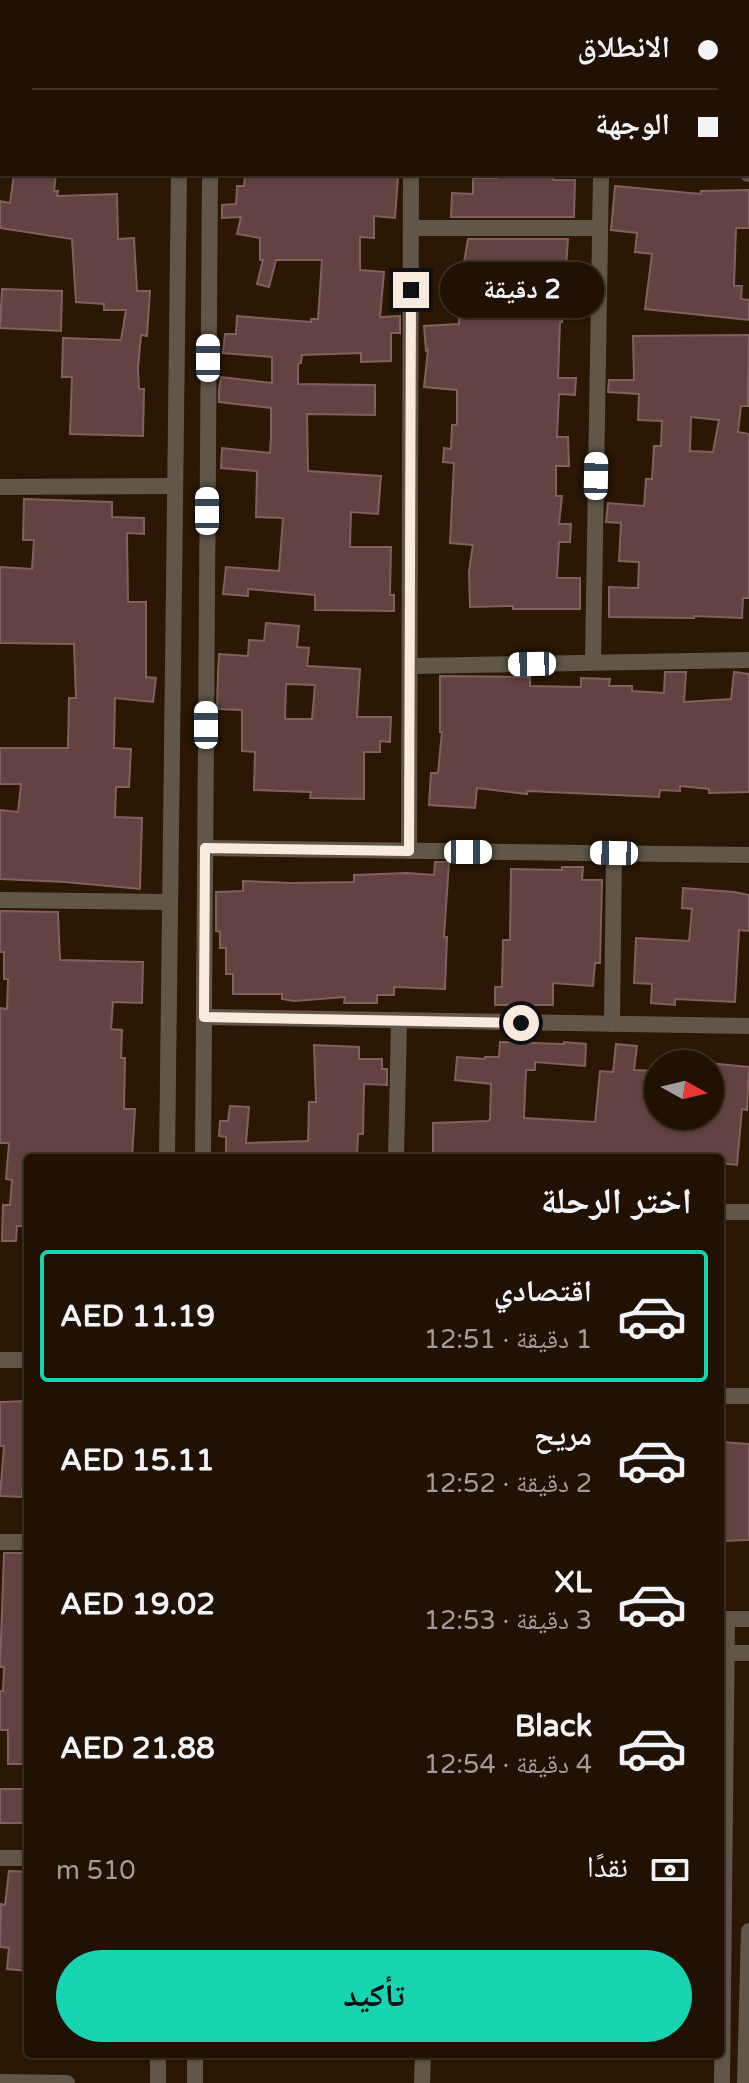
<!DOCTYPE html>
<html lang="ar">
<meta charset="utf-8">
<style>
:root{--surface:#201103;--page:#281a0d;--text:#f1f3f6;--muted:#a29d9a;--line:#3d3125;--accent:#18d5b2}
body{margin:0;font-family:"Varela Round","Noto Naskh Arabic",sans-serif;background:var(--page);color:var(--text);direction:rtl;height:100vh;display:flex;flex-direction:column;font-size:30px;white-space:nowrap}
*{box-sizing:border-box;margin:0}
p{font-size:26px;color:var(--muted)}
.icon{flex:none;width:44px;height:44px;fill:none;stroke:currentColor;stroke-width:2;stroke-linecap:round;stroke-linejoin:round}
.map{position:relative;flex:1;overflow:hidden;direction:ltr}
.sheet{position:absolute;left:24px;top:1154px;width:700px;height:904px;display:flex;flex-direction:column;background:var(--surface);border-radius:8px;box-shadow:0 2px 6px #0004,0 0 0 2px var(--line);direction:rtl}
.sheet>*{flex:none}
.banner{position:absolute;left:0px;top:0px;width:750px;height:176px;box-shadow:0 2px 6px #0004,0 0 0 2px var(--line);direction:rtl;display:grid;align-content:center;height:176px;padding:0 32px;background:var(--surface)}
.needle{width:52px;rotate:98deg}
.buttons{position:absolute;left:644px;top:1050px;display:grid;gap:16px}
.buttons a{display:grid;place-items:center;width:80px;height:80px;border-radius:50%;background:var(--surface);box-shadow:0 2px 6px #0004,0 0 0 2px var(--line);font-size:40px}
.end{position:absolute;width:36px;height:36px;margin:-18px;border:10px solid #f9eade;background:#111;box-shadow:0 0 0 4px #111}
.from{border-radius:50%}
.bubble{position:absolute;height:56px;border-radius:28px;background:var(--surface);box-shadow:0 2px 6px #0004,0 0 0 2px var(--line);font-size:26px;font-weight:700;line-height:56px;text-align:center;direction:rtl}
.car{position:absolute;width:24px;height:48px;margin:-24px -12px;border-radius:10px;box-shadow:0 0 6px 2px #0007;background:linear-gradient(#fff 24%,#345 0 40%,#fff 0 76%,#345 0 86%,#fff 0)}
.banner b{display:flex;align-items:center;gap:28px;height:76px;font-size:30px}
.banner b+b{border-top:2px solid var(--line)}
.banner i{width:20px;height:20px;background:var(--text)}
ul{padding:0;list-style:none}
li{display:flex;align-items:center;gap:24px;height:132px;margin:0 16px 12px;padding:0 16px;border:4px solid transparent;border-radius:8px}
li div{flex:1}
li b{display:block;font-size:30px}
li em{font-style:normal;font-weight:700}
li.active{border-color:var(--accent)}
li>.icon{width:72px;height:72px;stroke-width:1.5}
h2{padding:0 32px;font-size:36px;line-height:96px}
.pay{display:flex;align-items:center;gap:20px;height:88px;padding:0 32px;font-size:30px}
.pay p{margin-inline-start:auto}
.cta{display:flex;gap:16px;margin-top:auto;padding:16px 32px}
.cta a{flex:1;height:92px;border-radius:48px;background:var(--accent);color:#111;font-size:32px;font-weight:700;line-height:92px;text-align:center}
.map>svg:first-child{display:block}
.building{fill:#624242;stroke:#82605f;stroke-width:2;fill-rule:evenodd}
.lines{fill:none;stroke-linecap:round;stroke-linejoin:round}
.minor{stroke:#60574a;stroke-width:16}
.route{stroke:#f9eade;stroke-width:10}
</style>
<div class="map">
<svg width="749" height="2083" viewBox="0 0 749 2083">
<rect width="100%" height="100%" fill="#2b1704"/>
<!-- building -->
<g class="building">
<path d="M14 174H56L54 191H58L57 196 117 194 118 239 134 238 137 291H150L147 336 141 335 138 368 139 389H144L143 436 70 434 72 377H62L63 338 121 340 126 310H104V304L76 302 72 239 0 228V201L10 203Z"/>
<path d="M245 174H362L398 177 395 218 374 216V238L360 237V270L384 272 380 317 400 316V333H391V361L361 362V353L302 355 301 363 298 364V384L375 385V415L307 414 308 471 381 476 378 514 351 512 350 547H391L390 595H394V611L315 610V595L248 589V596L223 594 226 567 279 571 283 518 256 517 257 471 221 468 222 448 270 453 271 437V408L219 402V389L221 377 272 383V357L223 353 225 334H236L237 316 311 322V319H318L322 260H276L269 287 257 284 263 260H260V238L237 234 241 217 222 218V205L236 204 237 186H244Z"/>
<path d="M497 174H554L553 180H575L574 217H451L452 193 473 194V178H497Z"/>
<path d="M615 186 701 194V191L749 190V228H736L734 286H742L741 299 749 300V320L645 309 652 254 635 252 637 233 611 230Z"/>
<path d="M468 239H568L562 322H560L558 378H576L575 395 559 394 557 437H568L569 466H556V496H562L559 524H571L570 542H559L557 578H580V609H513V606L470 607 469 571 473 545 450 543 454 463 443 462 444 448 451 449 452 425H457V390L424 387 428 350 426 351 424 326 459 324 458 285H460Z"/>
<path d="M2 289 62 291 61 331 0 328Z"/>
<path d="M749 335 748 406H741L738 432 749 434V598H743L742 618 694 616V618L609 617V587L638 588 639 562 619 561 621 523 606 522 608 503 644 506 646 479H652L654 446H661L662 421 638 420 639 394 608 392 609 380H634L633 336ZM691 417 719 420 713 452 690 451Z"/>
<path d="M24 499 112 502V517L144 518V534L127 533 128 602H146V677L156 678 153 702 115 698 114 748 131 749 129 787H116L115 817 142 818 140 889 65 882 0 879V810L18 812 21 784H0V748H68L69 698H76L74 644 0 643V567L32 569 34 540H23Z"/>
<path d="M266 623 299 626 297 647 309 648 307 666 360 669 357 717H391L390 742 380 741V752H364V799L310 798 311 792 254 790 255 752 242 751V710L217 709 218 673 219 654 248 656 249 640 264 641ZM286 684 315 685 312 719H285Z"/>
<path d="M665 672H686L684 702 731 699 734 672 749 674V792L709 793V789L680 786V791L660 790 659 797 527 791V794L477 788 475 808 429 805 431 773H438L442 732H440V676L530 677V686L581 687V678L610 679 609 686H632V691L664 693Z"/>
<path d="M435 862H449L444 937H447L445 989 394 987V995H377V1003H344L345 997 294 1001 282 999V994H233V974H226V948H220V932L216 931V892L243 891V881L292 883 354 882V875L407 873 434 875Z"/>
<path d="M562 867H583L582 880H602L600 963H595L593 986 553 983V1005H495V987H502L503 940H510L511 869 562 870Z"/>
<path d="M683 888 734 892 749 895V931L739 930 735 1002 675 999V1005L651 1003 652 984 634 983 636 938 689 941 692 909 682 908Z"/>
<path d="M0 911 58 912 60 960 143 962 142 1003 113 1002 111 1029 122 1030 121 1058H125L124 1109H135L132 1158H28V1226H17L16 1241H2L3 1205H10L12 1180 6 1179 9 1143H0V1008L7 1009 8 979H4V952H0Z"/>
<path d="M500 1042 564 1044V1042L586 1044 585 1066 535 1062V1070H526L524 1118 595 1122 600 1071 613 1072 616 1044 637 1046 634 1070 658 1071V1120L710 1121V1063L749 1067 747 1110 742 1109 737 1165 720 1163V1158H620L583 1154 582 1158H433V1123L488 1121 490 1119 491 1084 455 1080 457 1057 485 1059V1057H499Z"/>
<path d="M314 1045 359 1047V1059H382V1069H387V1085L364 1084 363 1134H358L357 1158H226V1137L219 1136 220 1121H228L230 1106 249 1107 246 1143 308 1141 309 1102H316Z"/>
<path d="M28 1401V1446H26L22 1497 0 1496 4 1446H0V1402Z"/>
<path d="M722 1442 749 1444V1540L722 1541 720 1475Z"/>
<path d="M4 1553H28V1764H8V1730H0V1691H3L4 1667H0Z"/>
<rect x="0" y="1789" width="28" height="34"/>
<path d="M9 1871 28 1872V1971L7 1969 9 1948 0 1947 1 1904 5 1905Z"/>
</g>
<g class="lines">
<!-- minor -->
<g class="minor">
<path d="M180 2V0"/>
<path d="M211 2V0"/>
<path d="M412 2V0"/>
<path d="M603 2V0"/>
<path d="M748 174H749"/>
<path d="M411 228H600"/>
<path d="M0 487 175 486"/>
<path d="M593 662 601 174"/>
<path d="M410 666 749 660"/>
<path d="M205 848 749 855"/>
<path d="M409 851 411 174"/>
<path d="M0 900 170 902"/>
<path d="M204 1017 749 1026"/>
<path d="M612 1024 614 853"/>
<path d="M167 1158 179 174"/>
<path d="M203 1158 210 174"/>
<path d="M396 1158 399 1021"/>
<path d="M720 1212H749"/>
<path d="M0 1360H28"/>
<path d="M720 1396H749"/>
<path d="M0 1542H28"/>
<path d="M720 1619H749"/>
<path d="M720 1653H749"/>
<path d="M0 1858H28"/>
<path d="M0 2082 67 2083"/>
<path d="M158 2083V2054"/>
<path d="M195 2083V2054"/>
<path d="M422 2083 423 2054"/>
<path d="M722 2083 727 1619"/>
<path d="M745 2083 749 1931"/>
</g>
</g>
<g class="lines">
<!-- route -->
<path class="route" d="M411 290 409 851 205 848 204 1017 521 1023"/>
</g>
</svg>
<div class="buttons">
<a><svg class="needle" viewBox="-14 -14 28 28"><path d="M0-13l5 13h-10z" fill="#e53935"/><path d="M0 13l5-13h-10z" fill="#a29d9a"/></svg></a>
</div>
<i class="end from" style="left:521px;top:1023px"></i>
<i class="end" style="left:411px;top:290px"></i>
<div class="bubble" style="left:440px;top:262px;width:164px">2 دقيقة</div>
<i class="car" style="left:208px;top:358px;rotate:0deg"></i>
<i class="car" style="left:596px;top:476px;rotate:1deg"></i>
<i class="car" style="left:207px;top:511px;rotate:0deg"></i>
<i class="car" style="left:532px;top:664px;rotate:269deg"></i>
<i class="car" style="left:206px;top:725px;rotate:0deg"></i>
<i class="car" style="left:468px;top:852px;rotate:90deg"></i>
<i class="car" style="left:614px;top:853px;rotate:271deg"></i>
<div class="banner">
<b><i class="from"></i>الانطلاق</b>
<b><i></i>الوجهة</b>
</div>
<section class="sheet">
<h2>اختر الرحلة</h2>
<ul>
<li class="active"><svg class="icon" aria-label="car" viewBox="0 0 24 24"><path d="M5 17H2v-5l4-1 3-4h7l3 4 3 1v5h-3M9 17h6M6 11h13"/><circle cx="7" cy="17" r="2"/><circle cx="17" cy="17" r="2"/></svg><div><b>اقتصادي</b><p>1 دقيقة · 12:51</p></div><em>AED 11.19</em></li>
<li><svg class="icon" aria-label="car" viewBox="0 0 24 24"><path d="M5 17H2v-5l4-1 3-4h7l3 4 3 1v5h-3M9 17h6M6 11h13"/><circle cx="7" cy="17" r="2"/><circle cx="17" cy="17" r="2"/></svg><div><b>مريح</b><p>2 دقيقة · 12:52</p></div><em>AED 15.11</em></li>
<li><svg class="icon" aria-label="car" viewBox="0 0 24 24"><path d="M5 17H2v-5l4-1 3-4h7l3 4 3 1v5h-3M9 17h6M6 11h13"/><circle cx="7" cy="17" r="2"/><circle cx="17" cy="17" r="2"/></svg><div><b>XL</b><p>3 دقيقة · 12:53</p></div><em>AED 19.02</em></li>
<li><svg class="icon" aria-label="car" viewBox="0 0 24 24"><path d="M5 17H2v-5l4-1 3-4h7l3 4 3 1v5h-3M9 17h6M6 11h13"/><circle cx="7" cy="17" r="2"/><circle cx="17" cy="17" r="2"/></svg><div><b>Black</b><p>4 دقيقة · 12:54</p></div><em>AED 21.88</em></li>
</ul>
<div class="pay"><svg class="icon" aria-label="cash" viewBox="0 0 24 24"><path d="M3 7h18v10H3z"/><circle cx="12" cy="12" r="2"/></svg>نقدًا<p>510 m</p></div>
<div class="cta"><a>تأكيد</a></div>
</section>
</div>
